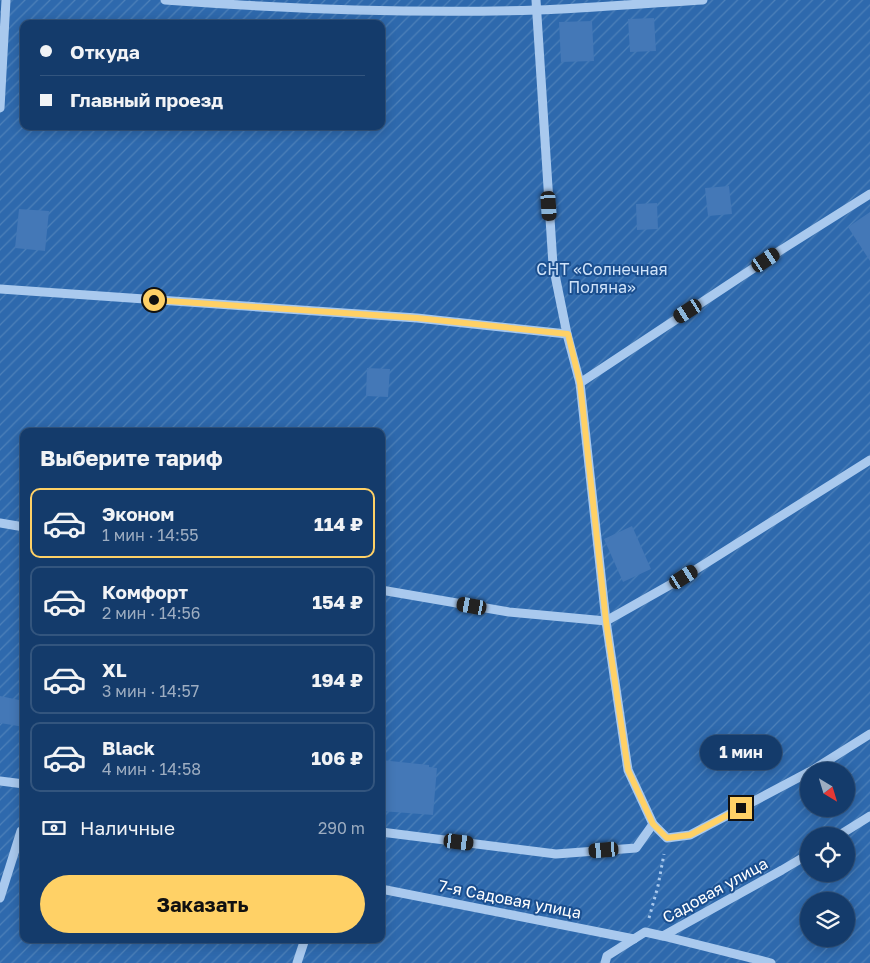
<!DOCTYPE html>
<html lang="ru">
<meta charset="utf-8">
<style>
:root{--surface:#143b6b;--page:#1d4271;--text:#f1f3f6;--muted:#9dadc1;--line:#33557e;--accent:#ffd166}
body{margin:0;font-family:"Golos Text",sans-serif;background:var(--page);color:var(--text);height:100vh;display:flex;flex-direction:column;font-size:19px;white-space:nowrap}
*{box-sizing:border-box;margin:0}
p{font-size:16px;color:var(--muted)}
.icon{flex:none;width:28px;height:28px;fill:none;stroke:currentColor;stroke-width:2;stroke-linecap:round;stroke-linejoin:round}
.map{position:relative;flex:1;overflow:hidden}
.panel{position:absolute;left:20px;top:428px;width:365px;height:515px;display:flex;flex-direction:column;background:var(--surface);border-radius:10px;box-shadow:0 2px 12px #0003,0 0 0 1px var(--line)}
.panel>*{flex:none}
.top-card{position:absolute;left:20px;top:20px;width:365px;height:110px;border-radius:10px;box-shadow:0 2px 12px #0003,0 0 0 1px var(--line);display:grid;align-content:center;height:110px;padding:0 20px;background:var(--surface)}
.needle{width:32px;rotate:142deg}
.controls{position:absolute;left:800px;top:762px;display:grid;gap:10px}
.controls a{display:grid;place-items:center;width:55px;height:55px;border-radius:50%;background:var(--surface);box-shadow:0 2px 12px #0003,0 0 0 1px var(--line);font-size:25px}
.end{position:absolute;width:22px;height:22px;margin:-11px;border:6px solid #ffd166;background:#111;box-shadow:0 0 0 2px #111}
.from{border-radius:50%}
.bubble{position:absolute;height:35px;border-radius:18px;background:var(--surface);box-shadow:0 2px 12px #0003,0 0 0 1px var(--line);font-size:16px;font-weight:700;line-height:35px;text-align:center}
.car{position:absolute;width:15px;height:30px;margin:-15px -8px;border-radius:6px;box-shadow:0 0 4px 1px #0007;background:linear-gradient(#222 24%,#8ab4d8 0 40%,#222 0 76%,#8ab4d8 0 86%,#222 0)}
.top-card b{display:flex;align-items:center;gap:18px;height:48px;font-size:19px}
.top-card b+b{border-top:1px solid var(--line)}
.top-card i{width:12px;height:12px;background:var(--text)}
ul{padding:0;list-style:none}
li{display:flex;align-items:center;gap:15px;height:70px;margin:0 10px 8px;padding:0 10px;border:2px solid var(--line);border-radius:10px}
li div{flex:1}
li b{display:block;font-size:19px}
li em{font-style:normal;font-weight:700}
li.on{border-color:var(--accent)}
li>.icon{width:45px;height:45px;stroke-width:1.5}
h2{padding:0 20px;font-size:22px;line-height:60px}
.pay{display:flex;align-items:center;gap:12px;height:55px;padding:0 20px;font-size:19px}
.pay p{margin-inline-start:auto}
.action{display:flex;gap:10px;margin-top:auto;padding:10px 20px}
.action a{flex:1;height:58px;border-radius:30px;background:var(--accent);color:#111;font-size:20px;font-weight:700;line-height:58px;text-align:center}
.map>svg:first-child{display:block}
.garden{fill:url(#garden-furrows);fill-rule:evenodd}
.building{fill:#4478b7}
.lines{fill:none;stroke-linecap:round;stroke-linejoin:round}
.path{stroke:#a9c9ee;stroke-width:3;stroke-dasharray:2.5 4;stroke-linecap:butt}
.minor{stroke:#a9c9ee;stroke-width:9}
.route{stroke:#ffd166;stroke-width:6}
.labels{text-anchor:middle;stroke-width:4;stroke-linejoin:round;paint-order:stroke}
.park-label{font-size:16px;fill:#cfe3fa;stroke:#1b4f8f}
.street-label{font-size:16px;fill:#fff;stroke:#1b4f8f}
</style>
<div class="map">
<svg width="870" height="963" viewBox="0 0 870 963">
<defs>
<pattern id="garden-furrows" width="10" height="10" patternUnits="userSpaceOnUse" patternTransform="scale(1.25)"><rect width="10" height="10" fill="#2e69ad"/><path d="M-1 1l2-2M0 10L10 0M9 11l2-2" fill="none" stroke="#4d80b9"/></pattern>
</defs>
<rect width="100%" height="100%" fill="#1b4f8f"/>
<!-- garden -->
<path class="garden" d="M0 0H870V963H0ZM24 24H381V126H24ZM24 431H381V939H24ZM809 771H846V809H809ZM809 836H846V874H809ZM809 901H846V939H809Z"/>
<!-- building -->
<g class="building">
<path d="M654 18 656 51 630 52 628 19Z"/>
<path d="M592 21 594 61 561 62 559 22Z"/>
<path d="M729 186 732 214 708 216 705 188Z"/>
<path d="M657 203 658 229 637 230 636 204Z"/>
<path d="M19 209 49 211 45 251 15 248Z"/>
<path d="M870 212V261L848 227Z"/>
<path d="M367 368 390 369 388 397 366 396Z"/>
<path d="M632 526 651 569 623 582 604 539Z"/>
<path d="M0 696 24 701V727L0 723Z"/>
<path d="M381 760 429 765V767L437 768 433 815 381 811Z"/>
</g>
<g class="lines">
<!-- path -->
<path class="path" d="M649 918 658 886 664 854"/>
<!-- minor -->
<g class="minor">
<path d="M165 0C288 9 413 14 537 10 592 8 648 3 703 0"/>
<path d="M536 0 553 265 567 334 580 383 606 621 628 770 653 824 667 838 690 835 809 772"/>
<path d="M0 108 6 0"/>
<path d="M0 289 417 318 567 334"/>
<path d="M580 383 781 250 870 194"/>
<path d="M0 523 24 527"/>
<path d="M381 590 509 612 606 621 684 577 870 460"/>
<path d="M811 771 870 734"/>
<path d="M0 781 24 784"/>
<path d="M381 832 556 854 636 848 653 824"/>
<path d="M838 836 870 816"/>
<path d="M381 889 634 939"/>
<path d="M0 898 21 831"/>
<path d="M663 936 771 963"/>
<path d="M297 963 305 939"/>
<path d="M605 963 607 956 645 932 663 936 782 870 809 854"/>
</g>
</g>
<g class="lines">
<!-- route -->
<path class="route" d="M154 300 417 318 568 334 580 383 606 621 628 770 653 824 667 838 690 835 741 808"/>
</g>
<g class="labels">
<!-- park labels -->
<g class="park-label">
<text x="602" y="275">СНТ «Солнечная<tspan x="602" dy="18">Поляна»</tspan></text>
</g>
<!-- street labels -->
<g class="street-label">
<text transform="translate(715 890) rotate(-29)" y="6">Садовая улица</text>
<text transform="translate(510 899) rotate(11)" y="6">7-я Садовая улица</text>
</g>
</g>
</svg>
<div class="controls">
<a><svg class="needle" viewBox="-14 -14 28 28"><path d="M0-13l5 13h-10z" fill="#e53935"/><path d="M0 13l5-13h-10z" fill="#9dadc1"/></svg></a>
<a><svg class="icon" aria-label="locate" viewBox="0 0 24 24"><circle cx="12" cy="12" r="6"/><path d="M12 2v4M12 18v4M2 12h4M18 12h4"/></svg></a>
<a><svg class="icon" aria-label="layers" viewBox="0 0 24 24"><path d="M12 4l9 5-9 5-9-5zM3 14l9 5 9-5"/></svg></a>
</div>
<i class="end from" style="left:154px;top:300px"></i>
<i class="end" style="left:741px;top:808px"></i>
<div class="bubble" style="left:700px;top:735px;width:82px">1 мин</div>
<i class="car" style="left:549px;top:206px;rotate:176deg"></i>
<i class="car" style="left:766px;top:260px;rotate:56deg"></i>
<i class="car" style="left:688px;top:311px;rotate:237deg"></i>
<i class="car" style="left:684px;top:577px;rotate:58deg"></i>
<i class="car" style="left:472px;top:606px;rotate:280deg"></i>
<i class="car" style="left:459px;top:842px;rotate:97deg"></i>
<i class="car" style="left:604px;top:850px;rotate:265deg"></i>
<div class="top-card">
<b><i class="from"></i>Откуда</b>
<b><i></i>Главный проезд</b>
</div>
<section class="panel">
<h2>Выберите тариф</h2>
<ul>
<li class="on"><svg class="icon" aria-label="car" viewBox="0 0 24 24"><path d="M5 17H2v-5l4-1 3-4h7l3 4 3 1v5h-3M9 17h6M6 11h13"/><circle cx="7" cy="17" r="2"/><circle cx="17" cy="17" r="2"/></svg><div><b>Эконом</b><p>1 мин · 14:55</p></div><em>114 ₽</em></li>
<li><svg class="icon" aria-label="car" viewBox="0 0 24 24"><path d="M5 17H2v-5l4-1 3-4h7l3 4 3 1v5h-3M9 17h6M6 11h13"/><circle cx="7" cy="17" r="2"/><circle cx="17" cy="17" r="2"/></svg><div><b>Комфорт</b><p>2 мин · 14:56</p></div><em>154 ₽</em></li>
<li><svg class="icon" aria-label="car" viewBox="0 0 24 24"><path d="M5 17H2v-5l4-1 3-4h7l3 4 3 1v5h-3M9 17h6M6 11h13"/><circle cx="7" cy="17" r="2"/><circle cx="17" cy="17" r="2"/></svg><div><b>XL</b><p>3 мин · 14:57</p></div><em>194 ₽</em></li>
<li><svg class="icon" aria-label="car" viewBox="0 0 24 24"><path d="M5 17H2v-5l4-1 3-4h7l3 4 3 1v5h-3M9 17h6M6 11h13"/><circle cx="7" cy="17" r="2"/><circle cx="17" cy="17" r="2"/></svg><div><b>Black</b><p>4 мин · 14:58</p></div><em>106 ₽</em></li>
</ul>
<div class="pay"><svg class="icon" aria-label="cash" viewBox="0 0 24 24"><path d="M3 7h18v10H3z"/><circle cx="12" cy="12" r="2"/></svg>Наличные<p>290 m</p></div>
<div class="action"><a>Заказать</a></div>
</section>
</div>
